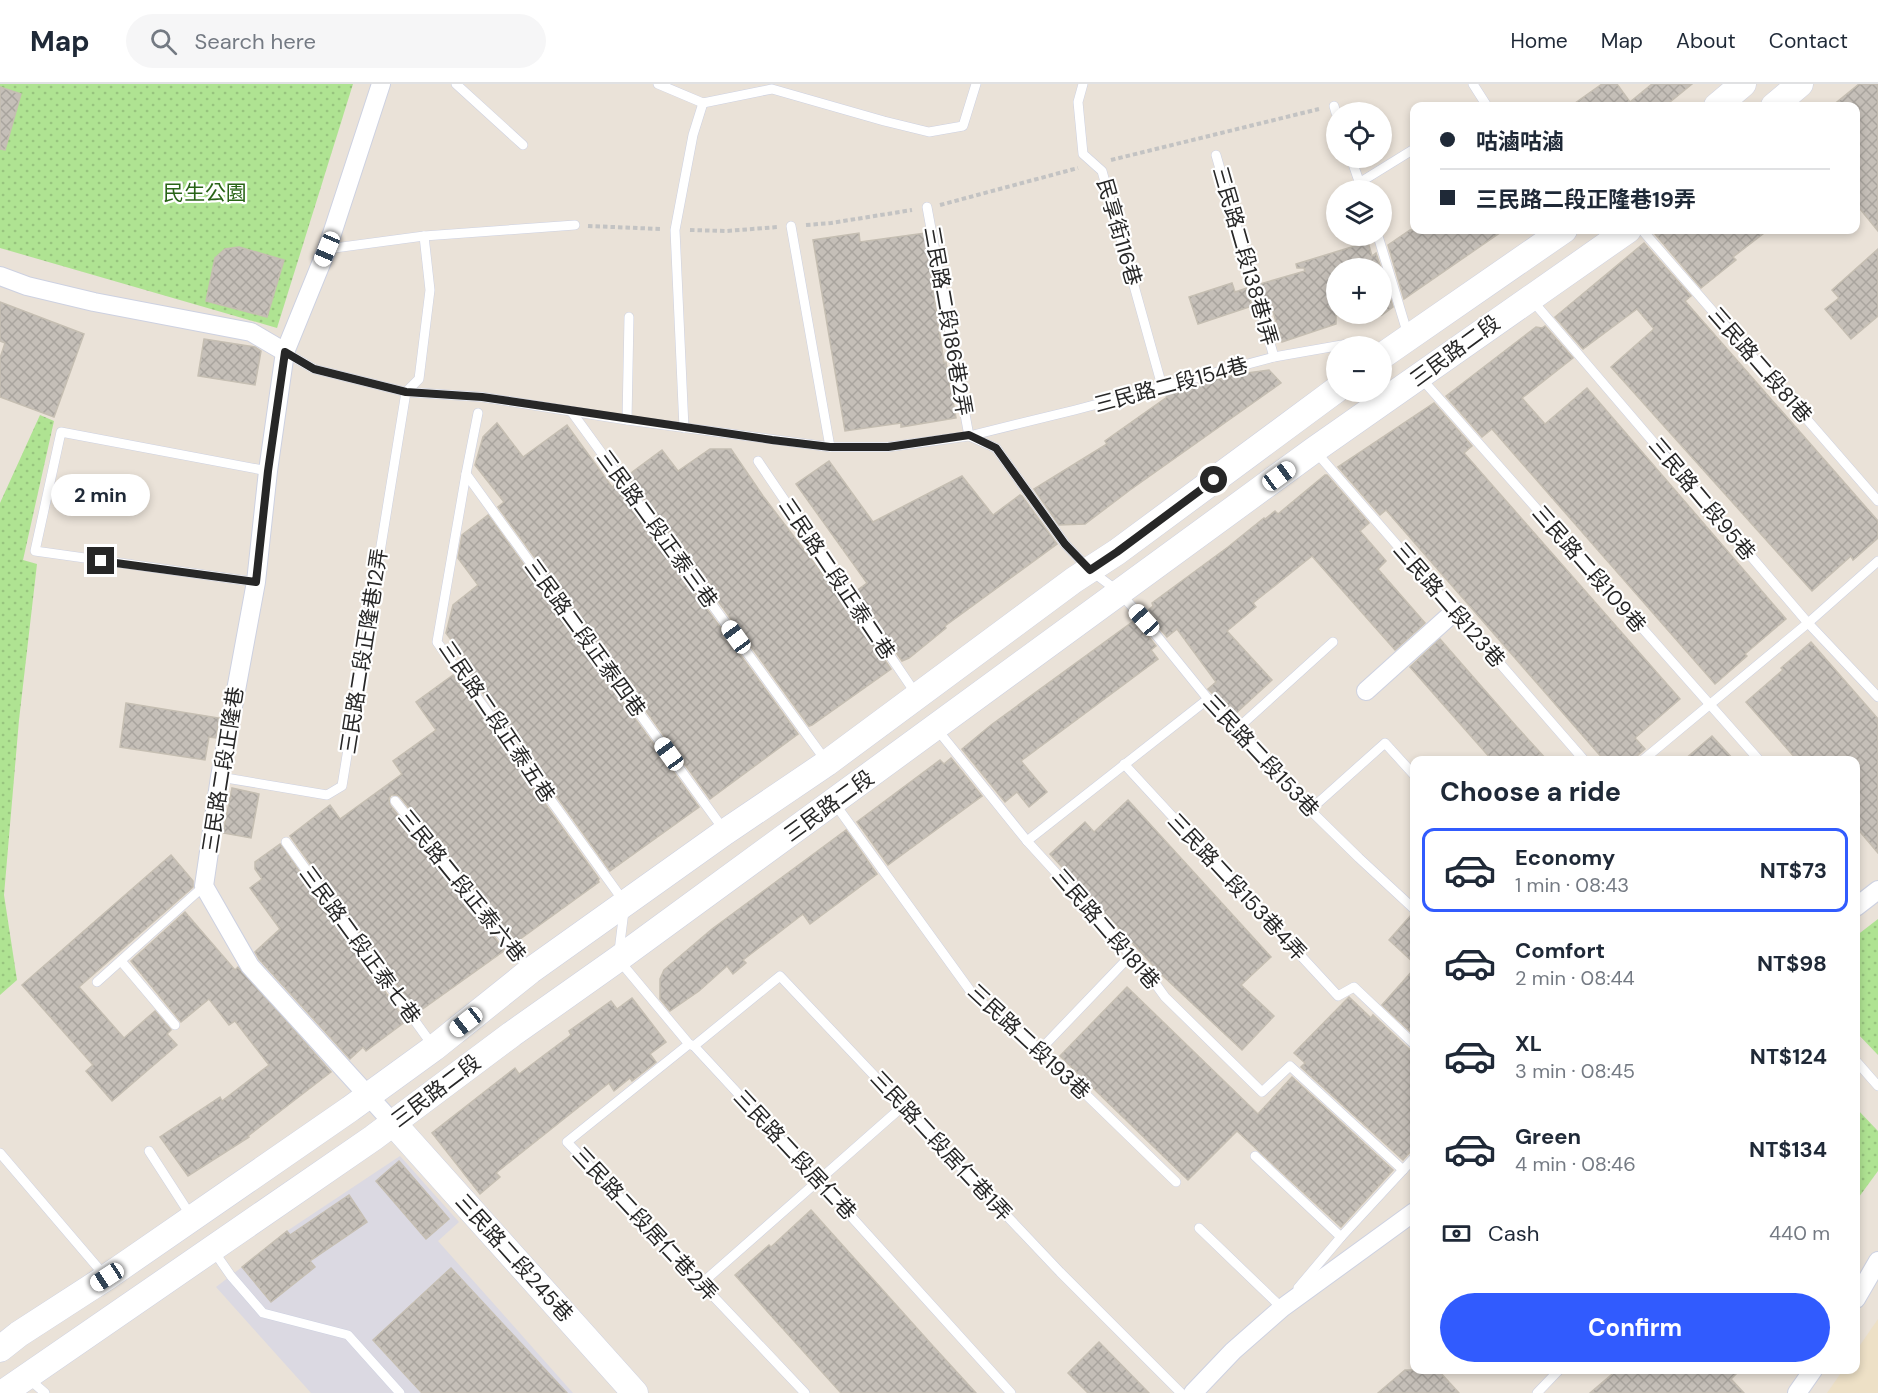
<!DOCTYPE html>
<meta charset="utf-8">
<style>
:root{--surface:#fff;--page:#f6f6f7;--text:#1f2937;--muted:#747a83;--line:#e0e1e3;--accent:#315bfe}
body{margin:0;font-family:"DM Sans","Noto Sans TC",sans-serif;background:var(--page);color:var(--text);height:100vh;display:flex;flex-direction:column;font-size:22px;white-space:nowrap}
*{box-sizing:border-box;margin:0}
p{font-size:20px;color:var(--muted)}
.icon{flex:none;width:33px;height:33px;fill:none;stroke:currentColor;stroke-width:2;stroke-linecap:round;stroke-linejoin:round}
.map{position:relative;flex:1;overflow:hidden}
.sheet{position:absolute;left:1410px;top:672px;width:450px;height:618px;display:flex;flex-direction:column;background:var(--surface);border-radius:12px;box-shadow:0 3px 9px #0003}
.sheet>*{flex:none}
.banner{position:absolute;left:1410px;top:18px;width:450px;height:132px;border-radius:12px;box-shadow:0 3px 9px #0003;display:grid;align-content:center;height:132px;padding:0 30px;background:var(--surface)}
.buttons{position:absolute;left:1326px;top:18px;display:grid;gap:12px}
.buttons a{display:grid;place-items:center;width:66px;height:66px;border-radius:50%;background:var(--surface);box-shadow:0 3px 9px #0003;font-size:30px}
.end{position:absolute;width:27px;height:27px;margin:-14px;border:8px solid #272727;background:#fff;box-shadow:0 0 0 3px #fff}
.from{border-radius:50%}
.bubble{position:absolute;height:42px;border-radius:21px;background:var(--surface);box-shadow:0 3px 9px #0003;font-size:20px;font-weight:700;line-height:42px;text-align:center}
.car{position:absolute;width:18px;height:36px;margin:-18px -9px;border-radius:8px;box-shadow:0 0 4px 2px #0007;background:linear-gradient(#fff 24%,#345 0 40%,#fff 0 76%,#345 0 86%,#fff 0)}
.banner b{display:flex;align-items:center;gap:21px;height:57px;font-size:22px}
.banner b+b{border-top:2px solid var(--line)}
.banner i{width:15px;height:15px;background:var(--text)}
ul{padding:0;list-style:none}
li{display:flex;align-items:center;gap:18px;height:84px;margin:0 12px 9px;padding:0 18px;border:3px solid transparent;border-radius:12px}
li div{flex:1}
li b{display:block;font-size:22px}
li em{font-style:normal;font-weight:700}
li.active{border-color:var(--accent)}
li>.icon{width:54px;height:54px;stroke-width:1.5}
h2{padding:0 30px;font-size:27px;line-height:72px}
.pay{display:flex;align-items:center;gap:15px;height:66px;padding:0 30px;font-size:22px}
.pay p{margin-inline-start:auto}
.cta{display:flex;gap:12px;margin-top:auto;padding:12px 30px}
.cta a{flex:1;height:69px;border-radius:36px;background:var(--accent);color:#fff;font-size:24px;font-weight:700;line-height:69px;text-align:center}
header{display:flex;align-items:center;gap:36px;box-sizing:border-box;height:84px;padding:0 30px;background:var(--surface);border-bottom:2px solid var(--line)}
header strong{font-size:28px}
nav{display:flex;gap:33px;margin-inline-start:auto;font-size:21px}
.search{width:420px;height:54px;background:var(--page);display:flex;align-items:center;gap:15px;box-sizing:border-box;padding:0 21px;border-radius:33px;color:var(--muted);font-size:22px}
.map>svg:first-child{display:block}
.industrial{fill:#dbd9e2}
.education{fill:#ede0c6}
.grass{fill:url(#grass-dots)}
.building{fill:url(#building-cross-hatch);stroke:#c5beb2;stroke-width:1.5}
.lines{fill:none;stroke-linecap:round;stroke-linejoin:round}
.lane-casing{stroke:#cdd1e1;stroke-width:10}
.street-casing{stroke:#cdd1e1;stroke-width:20}
.secondary-casing{stroke:#cdd1e1;stroke-width:27}
.path{stroke:#c3c3c3;stroke-width:4;stroke-dasharray:4.5 3;stroke-linecap:butt}
.lane{stroke:#fff;stroke-width:9}
.street{stroke:#fff;stroke-width:18}
.secondary{stroke:#fff;stroke-width:26}
.route{stroke:#272727;stroke-width:8}
.labels{text-anchor:middle;stroke-width:4.5;stroke-linejoin:round;paint-order:stroke}
.park-label{font-size:21px;fill:#296417;stroke:#fff}
.street-label{font-size:21px;fill:#272727;stroke:#fff}
</style>
<header>
<strong>Map</strong>
<div class="search"><svg class="icon" aria-label="search" viewBox="0 0 24 24"><circle cx="10" cy="10" r="6"/><path d="M15 15l6 6"/></svg>Search here</div>
<nav><a>Home</a><a>Map</a><a>About</a><a>Contact</a></nav>
</header>
<div class="map">
<svg width="1878" height="1309" viewBox="0 0 1878 1309">
<defs>
<pattern id="grass-dots" width="8" height="8" patternUnits="userSpaceOnUse" patternTransform="scale(1.5)"><rect width="8" height="8" fill="#afe392"/><path d="M2 2h.1M6 6h.1" fill="none" stroke="#97c37e" stroke-width="1.8" stroke-linecap="round"/></pattern>
<pattern id="building-cross-hatch" width="8" height="8" patternUnits="userSpaceOnUse" patternTransform="scale(1.5)"><rect width="8" height="8" fill="#c5bfb8"/><path d="M0 0l8 8M0 8l8-8" fill="none" stroke="#a9a49e"/></pattern>
</defs>
<rect width="100%" height="100%" fill="#eae2d8"/>
<!-- industrial -->
<path class="industrial" d="M400 1072 459 1138 438 1157 573 1309H311L216 1203 242 1183 271 1218 287 1147Z"/>
<!-- education -->
<path class="education" d="M1878 1235V1309H1827L1843 1286H1856V1267Z"/>
<!-- grass -->
<g class="grass">
<path d="M0 0H353L277 244 0 164Z"/>
<path d="M40 331 54 337 23 476 37 480 19 636 4 811 17 896 0 911V419Z"/>
<path d="M1878 835V971L1856 948V852Z"/>
<path d="M1856 1024 1878 1047V1087L1856 1117Z"/>
</g>
<!-- building -->
<g class="building">
<path d="M1602 0H1617L1630 18 1652 0H1692L1665 22H1571Z"/>
<path d="M1859 0H1878V147L1856 120V22H1832Z"/>
<path d="M0 3 21 10 5 66 0 65Z"/>
<path d="M1410 146H1504L1404 215 1388 161Z"/>
<path d="M1661 146H1768L1733 173 1736 176 1701 204 1655 150Z"/>
<path d="M859 149 860 158 925 149 944 279 946 278 956 334 901 343V339L845 347 813 156Z"/>
<path d="M1368 158 1372 172 1376 169 1381 184H1336V240L1282 258 1270 217 1265 218 1260 200 1305 187 1304 184H1297L1296 180Z"/>
<path d="M1644 159 1691 212 1685 217 1878 437V454L1853 476 1851 472 1812 507 1611 283 1654 245 1637 225 1583 265 1555 233Z"/>
<path d="M239 163 284 176 267 233 206 217 215 174 225 165Z"/>
<path d="M1878 165V232L1851 255 1825 225 1839 214 1832 206Z"/>
<path d="M1382 187 1393 223 1382 231Z"/>
<path d="M1232 199 1235 208 1247 204 1252 222 1198 240 1189 213Z"/>
<path d="M0 218 84 250 54 333 0 313V274L5 259 0 257Z"/>
<path d="M1545 242 1573 274 1522 314 1545 340 1587 304 1786 535 1745 570 1747 572 1715 600 1492 345 1482 353 1446 312 1536 243 1542 244Z"/>
<path d="M204 255 255 263 261 267 255 301 198 292Z"/>
<path d="M1269 286 1281 299 1130 406 1085 440 1059 441 1034 405 1107 360 1105 357 1167 313 1164 309 1232 291Z"/>
<path d="M1434 319 1472 362 1464 369 1680 615 1635 654 1645 665 1638 671 1636 676H1604L1386 426 1380 431 1338 383Z"/>
<path d="M497 339 523 373 567 341 612 403 616 400 798 650 710 715 498 423 504 418 475 381 483 353Z"/>
<path d="M710 365H731L763 412 843 517 844 516 891 585 812 641 809 642 627 392 662 366 678 387Z"/>
<path d="M829 377 873 438 962 392 993 431 1020 411 1022 412 1057 460 945 542 946 544 909 574 902 577 855 508 867 499 796 400Z"/>
<path d="M1325 391H1327L1369 439 1360 447 1386 477 1378 485 1425 539 1395 566 1312 472 1253 519 1256 523 1227 547 1272 596 1234 631 1208 605 1216 598 1177 545 1167 553 1146 528 1153 522 1152 519 1228 463 1264 434 1265 435 1275 427 1278 430Z"/>
<path d="M488 431 699 723 610 787 464 583 469 579 446 549 453 521 478 501 458 474 462 451Z"/>
<path d="M1135 536 1156 562 1151 566 1158 575 1021 677 1047 708 1029 723 1017 708 1005 718 962 665 991 641Z"/>
<path d="M1440 555 1516 642 1547 676H1492L1410 583Z"/>
<path d="M1811 558 1878 635V769L1856 743V676H1797L1746 618 1783 586 1781 584Z"/>
<path d="M453 591 599 795 598 796 599 798 516 858 400 713 397 711H391L389 715 390 721 505 866 417 929 290 752 330 721 340 735 402 690 393 677 436 646 416 618Z"/>
<path d="M126 619 219 634 216 654 209 653 205 676 120 663Z"/>
<path d="M1712 652 1734 676H1684Z"/>
<path d="M951 674 982 712 888 781 857 738 940 676 944 680Z"/>
<path d="M232 704 259 710 251 754 223 749Z"/>
<path d="M1128 716 1271 873 1241 901 1274 932 1242 966 1162 891 1050 770 1085 738 1094 748Z"/>
<path d="M846 746 877 790 810 840 803 830 743 876 746 879 733 890 727 882 699 907 670 927 660 915V895L664 886 712 845Z"/>
<path d="M280 760 406 937 366 967 363 963 350 975 259 875 255 868 280 845 250 804 262 795 255 785V778Z"/>
<path d="M171 771 193 797V803L79 903 124 954 155 927 171 946 167 950 177 961 112 1017 86 987 93 981 22 901Z"/>
<path d="M185 828 235 886 238 883 331 988 248 1052 249 1053 188 1092 160 1053 220 1013 222 1017 269 981 235 937 229 941 209 915 181 938 131 877Z"/>
<path d="M1411 831 1414 832V879L1389 856Z"/>
<path d="M1414 885V951L1382 921Z"/>
<path d="M1127 903 1258 1030 1292 993 1393 1086 1341 1143 1237 1047 1188 1096 1060 972Z"/>
<path d="M1349 913 1371 934 1373 931 1409 965 1414 967V1067L1409 1069 1403 1076 1301 983 1305 979 1294 969Z"/>
<path d="M632 914 666 958 650 970 656 978 632 997 630 994 614 1007 609 999 507 1080 496 1089 500 1093 480 1110 432 1049 515 984 519 990 571 951 569 947 611 917 617 925Z"/>
<path d="M399 1077 449 1135 426 1155 376 1097Z"/>
<path d="M349 1111 367 1138 310 1177 315 1183 271 1218 242 1183 287 1147 290 1151Z"/>
<path d="M811 1126 932 1261 976 1309H841L766 1226 735 1191 769 1161 771 1163Z"/>
<path d="M451 1184 567 1309H422L373 1256Z"/>
<path d="M1099 1258 1149 1309H1088L1068 1289Z"/>
<path d="M1405 1286H1438L1459 1309H1378Z"/>
<path d="M1617 1286H1740L1731 1295 1744 1309H1590Z"/>
</g>
<g class="lines">
<!-- lane casing -->
<g class="lane-casing">
<g id="lane">
<path d="M456 0 523 61"/>
<path d="M658 0 703 19"/>
<path d="M1083 0 1078 18 1083 70 1102 87 1162 302"/>
<path d="M1473 0 1487 22"/>
<path d="M703 19 772 5 884 37 929 48 963 42 976 0"/>
<path d="M1334 22 1336 29"/>
<path d="M1216 71 1274 273"/>
<path d="M1351 74 1362 106"/>
<path d="M1359 99 1414 65"/>
<path d="M927 123 969 352 1075 326 1274 273 1359 258 1373 262"/>
<path d="M791 142 830 363"/>
<path d="M1642 146 1878 417"/>
<path d="M1378 152 1408 251"/>
<path d="M327 165 424 152 575 141"/>
<path d="M1531 215 1808 539 1878 613"/>
<path d="M285 268 314 285 406 308 482 313 627 336 830 363H888L969 352 996 364 1065 460 1090 486 1119 508 1144 536 1208 615 1238 644 1310 726 1359 774 1414 825"/>
<path d="M1420 293 1759 676"/>
<path d="M571 327 826 677"/>
<path d="M478 329 466 390 437 558 625 819 618 875 689 960 694 962 819 1097 1011 1309"/>
<path d="M627 336 629 233"/>
<path d="M684 344 675 146 693 51 703 19"/>
<path d="M1316 368 1584 676"/>
<path d="M758 377 916 610"/>
<path d="M466 390 724 746"/>
<path d="M256 498 35 467 61 348 268 387"/>
<path d="M936 644 1027 757 1149 891 1165 913 1262 1008 1290 982 1403 1086"/>
<path d="M1238 644 1333 558"/>
<path d="M1643 676 1808 539 1878 477"/>
<path d="M1124 680 1338 912 1354 903 1414 960"/>
<path d="M220 693 327 711 342 702 406 308 419 295 430 206 424 152"/>
<path d="M395 717 529 885"/>
<path d="M835 720 974 912 1040 966 1176 1098"/>
<path d="M1310 726 1385 659 1414 691"/>
<path d="M1027 757 1208 615"/>
<path d="M286 758 433 962"/>
<path d="M121 877 175 941"/>
<path d="M97 898 204 802"/>
<path d="M689 960 567 1058 805 1309"/>
<path d="M694 962 780 892 1060 1188 1181 1309"/>
<path d="M1040 966 1131 871"/>
<path d="M1856 977 1878 1002"/>
<path d="M149 1067 191 1132"/>
<path d="M0 1069 105 1192"/>
<path d="M1255 1072 1341 1153"/>
<path d="M1199 1144 1282 1224 1284 1222"/>
<path d="M213 1166 231 1192 263 1229 348 1251 400 1309"/>
<path d="M701 1200 903 1022"/>
<path d="M1298 1204 1341 1153 1414 1074"/>
<path d="M29 1295 45 1309"/>
<path d="M1537 1309 1559 1286"/>
</g>
</g>
<!-- street casing -->
<g class="street-casing">
<g id="street">
<path d="M381 0 327 165 285 268 268 387 256 498 220 693 204 802 250 882 393 1039"/>
<path d="M0 192 27 202 94 218 251 248 285 268"/>
<path d="M1366 607 1455 527"/>
<path d="M1856 823 1878 806"/>
<path d="M1856 1215 1878 1177"/>
<path d="M1193 1309 1233 1267 1282 1224 1414 1128"/>
<path d="M1797 1309 1813 1286"/>
</g>
</g>
<!-- secondary casing -->
<g class="secondary-casing">
<g id="secondary">
<path d="M1717 22 1743 0"/>
<path d="M1774 22 1800 0"/>
<path d="M1382 272 1564 146"/>
<path d="M393 1039 635 1309"/>
<path d="M0 1265 19 1250 107 1193 350 1025 434 964 530 887 725 748 827 679 1074 496 1117 468 1336 306"/>
<path d="M3 1309 373 1054 512 950 618 875 1314 366 1628 146"/>
</g>
</g>
<!-- path -->
<g class="path">
<path d="M1111 76 1319 25"/>
<path d="M940 121 1078 84"/>
<path d="M806 141 831 139 912 126"/>
<path d="M588 142 661 145"/>
<path d="M690 146 726 147 778 143"/>
</g>
<!-- lane -->
<use href="#lane" class="lane"/>
<!-- street -->
<use href="#street" class="street"/>
<!-- secondary -->
<use href="#secondary" class="secondary"/>
</g>
<g class="lines">
<!-- route -->
<path class="route" d="M101 477 256 498 268 387 285 268 314 285 406 308 482 313 772 356 830 363H888L969 351 996 364 1065 460 1090 486 1117 468 1214 396"/>
</g>
<g class="labels">
<!-- park labels -->
<g class="park-label">
<text x="205" y="116">民生公園</text>
</g>
<!-- street labels -->
<g class="street-label">
<text transform="translate(1119 148) rotate(74)" y="7">民享街116巷</text>
<text transform="translate(1245 172) rotate(74)" y="7">三民路二段138巷1弄</text>
<text transform="translate(948 237) rotate(80)" y="7">三民路二段186巷2弄</text>
<text transform="translate(1455 267) rotate(-36)" y="7">三民路二段</text>
<text transform="translate(1760 281) rotate(49)" y="7">三民路二段81巷</text>
<text transform="translate(1171 301) rotate(-15)" y="7">三民路二段154巷</text>
<text transform="translate(1702 415) rotate(50)" y="7">三民路二段95巷</text>
<text transform="translate(657 445) rotate(54)" y="7">三民路二段正泰三巷</text>
<text transform="translate(1589 485) rotate(49)" y="7">三民路二段109巷</text>
<text transform="translate(837 495) rotate(56)" y="7">三民路二段正泰二巷</text>
<text transform="translate(1449 521) rotate(49)" y="7">三民路二段123巷</text>
<text transform="translate(585 554) rotate(54)" y="7">三民路二段正泰四巷</text>
<text transform="translate(364 567) rotate(-81)" y="7">三民路二段正隆巷12弄</text>
<text transform="translate(497 638) rotate(56)" y="7">三民路二段正泰五巷</text>
<text transform="translate(1261 672) rotate(47)" y="7">三民路二段153巷</text>
<text transform="translate(223 686) rotate(-81)" y="7">三民路二段正隆巷</text>
<text transform="translate(829 722) rotate(-36)" y="7">三民路二段</text>
<text transform="translate(462 802) rotate(51)" y="7">三民路二段正泰六巷</text>
<text transform="translate(1237 803) rotate(47)" y="7">三民路二段153巷4弄</text>
<text transform="translate(1106 845) rotate(49)" y="7">三民路二段181巷</text>
<text transform="translate(360 861) rotate(54)" y="7">三民路二段正泰七巷</text>
<text transform="translate(1029 958) rotate(43)" y="7">三民路二段193巷</text>
<text transform="translate(436 1007) rotate(-37)" y="7">三民路二段</text>
<text transform="translate(941 1062) rotate(47)" y="7">三民路二段居仁巷1弄</text>
<text transform="translate(795 1071) rotate(47)" y="7">三民路二段居仁巷</text>
<text transform="translate(645 1140) rotate(47)" y="7">三民路二段居仁巷2弄</text>
<text transform="translate(514 1174) rotate(48)" y="7">三民路二段245巷</text>
</g>
</g>
</svg>
<div class="buttons">
<a><svg class="icon" aria-label="locate" viewBox="0 0 24 24"><circle cx="12" cy="12" r="6"/><path d="M12 2v4M12 18v4M2 12h4M18 12h4"/></svg></a>
<a><svg class="icon" aria-label="layers" viewBox="0 0 24 24"><path d="M12 4l9 5-9 5-9-5zM3 14l9 5 9-5"/></svg></a>
<a>+</a>
<a>−</a>
</div>
<i class="end from" style="left:1214px;top:396px"></i>
<i class="end" style="left:101px;top:477px"></i>
<div class="bubble" style="left:51px;top:390px;width:99px">2 min</div>
<i class="car" style="left:327px;top:165px;rotate:203deg"></i>
<i class="car" style="left:1279px;top:392px;rotate:54deg"></i>
<i class="car" style="left:1144px;top:536px;rotate:318deg"></i>
<i class="car" style="left:736px;top:553px;rotate:324deg"></i>
<i class="car" style="left:669px;top:670px;rotate:324deg"></i>
<i class="car" style="left:466px;top:938px;rotate:232deg"></i>
<i class="car" style="left:107px;top:1193px;rotate:237deg"></i>
<div class="banner">
<b><i class="from"></i>咕滷咕滷</b>
<b><i></i>三民路二段正隆巷19弄</b>
</div>
<section class="sheet">
<h2>Choose a ride</h2>
<ul>
<li class="active"><svg class="icon" aria-label="car" viewBox="0 0 24 24"><path d="M5 17H2v-5l4-1 3-4h7l3 4 3 1v5h-3M9 17h6M6 11h13"/><circle cx="7" cy="17" r="2"/><circle cx="17" cy="17" r="2"/></svg><div><b>Economy</b><p>1 min · 08:43</p></div><em>NT$73</em></li>
<li><svg class="icon" aria-label="car" viewBox="0 0 24 24"><path d="M5 17H2v-5l4-1 3-4h7l3 4 3 1v5h-3M9 17h6M6 11h13"/><circle cx="7" cy="17" r="2"/><circle cx="17" cy="17" r="2"/></svg><div><b>Comfort</b><p>2 min · 08:44</p></div><em>NT$98</em></li>
<li><svg class="icon" aria-label="car" viewBox="0 0 24 24"><path d="M5 17H2v-5l4-1 3-4h7l3 4 3 1v5h-3M9 17h6M6 11h13"/><circle cx="7" cy="17" r="2"/><circle cx="17" cy="17" r="2"/></svg><div><b>XL</b><p>3 min · 08:45</p></div><em>NT$124</em></li>
<li><svg class="icon" aria-label="car" viewBox="0 0 24 24"><path d="M5 17H2v-5l4-1 3-4h7l3 4 3 1v5h-3M9 17h6M6 11h13"/><circle cx="7" cy="17" r="2"/><circle cx="17" cy="17" r="2"/></svg><div><b>Green</b><p>4 min · 08:46</p></div><em>NT$134</em></li>
</ul>
<div class="pay"><svg class="icon" aria-label="cash" viewBox="0 0 24 24"><path d="M3 7h18v10H3z"/><circle cx="12" cy="12" r="2"/></svg>Cash<p>440 m</p></div>
<div class="cta"><a>Confirm</a></div>
</section>
</div>
